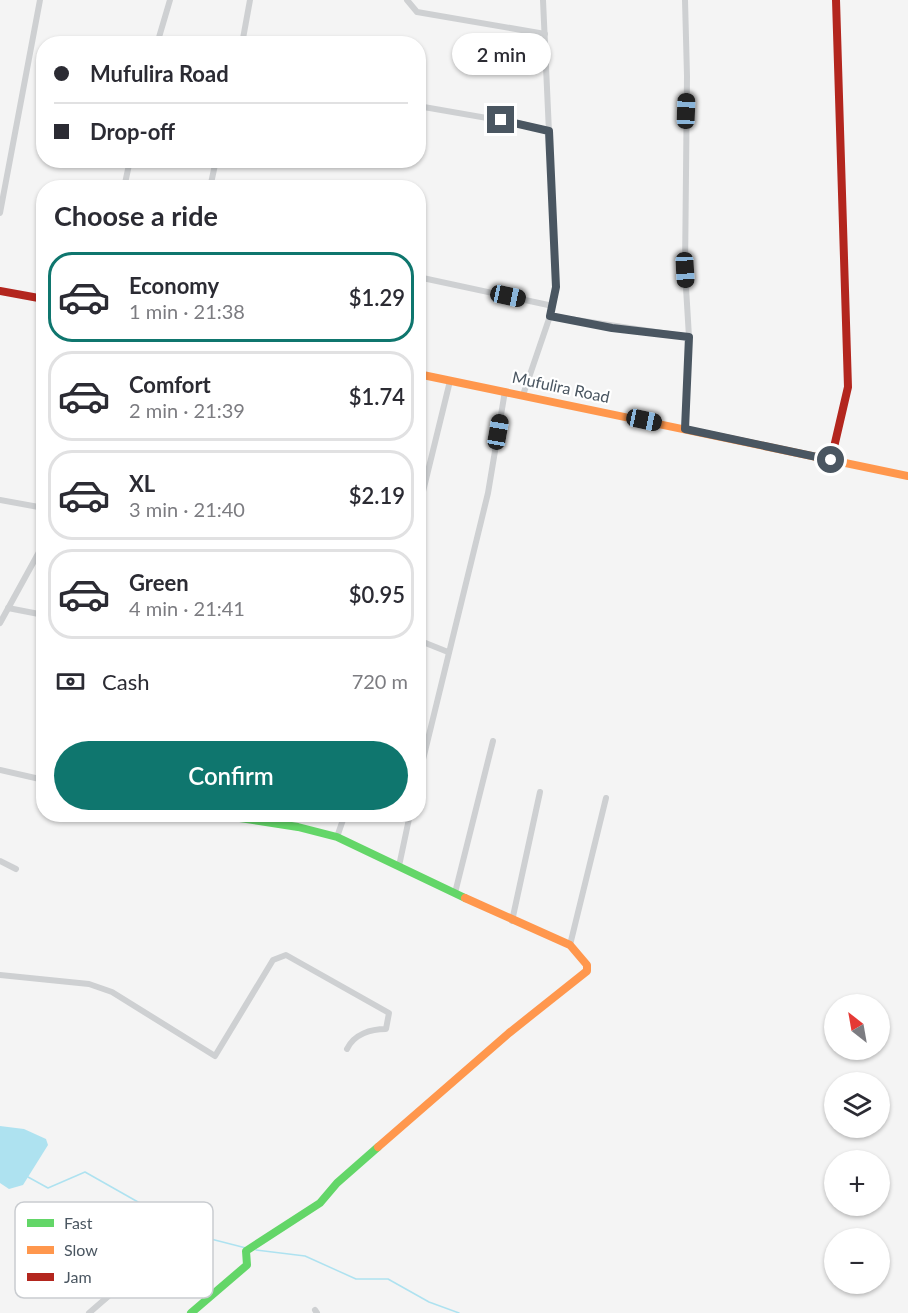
<!DOCTYPE html>
<meta charset="utf-8">
<style>
:root{--surface:#fff;--page:#f7f7f7;--text:#2b2b33;--muted:#7c7c81;--line:#e1e1e2;--accent:#0f766e}
body{margin:0;font-family:Lato,sans-serif;background:var(--page);color:var(--text);height:100vh;display:flex;flex-direction:column;font-size:22px;white-space:nowrap}
*{box-sizing:border-box;margin:0}
p{font-size:20px;color:var(--muted)}
.icon{flex:none;width:33px;height:33px;fill:none;stroke:currentColor;stroke-width:2;stroke-linecap:round;stroke-linejoin:round}
.map{position:relative;flex:1;overflow:hidden}
.panel{position:absolute;left:36px;top:180px;width:390px;height:642px;display:flex;flex-direction:column;background:var(--surface);border-radius:24px;box-shadow:0 2px 4px #0004}
.panel>*{flex:none}
.hud{position:absolute;left:36px;top:36px;width:390px;height:132px;border-radius:24px;box-shadow:0 2px 4px #0004;display:grid;align-content:center;height:132px;padding:0 18px;background:var(--surface)}
.needle{width:39px;rotate:329deg}
.tools{position:absolute;left:824px;top:994px;display:grid;gap:12px}
.tools a{display:grid;place-items:center;width:66px;height:66px;border-radius:50%;background:var(--surface);box-shadow:0 2px 4px #0004;font-size:30px}
.end{position:absolute;width:27px;height:27px;margin:-14px;border:8px solid #4a5661;background:#fff;box-shadow:0 0 0 3px #fff}
.from{border-radius:50%}
.bubble{position:absolute;height:42px;border-radius:21px;background:var(--surface);box-shadow:0 2px 4px #0004;font-size:20px;font-weight:600;line-height:42px;text-align:center}
.car{position:absolute;width:18px;height:36px;margin:-18px -9px;border-radius:8px;box-shadow:0 0 4px 2px #0007;background:linear-gradient(#222 24%,#8ab4d8 0 40%,#222 0 76%,#8ab4d8 0 86%,#222 0)}
.hud b{display:flex;align-items:center;gap:21px;height:57px;font-size:22px}
.hud b+b{border-top:2px solid var(--line)}
.hud i{width:15px;height:15px;background:var(--text)}
ul{padding:0;list-style:none}
li{display:flex;align-items:center;gap:18px;height:90px;margin:0 12px 9px;padding:0 6px;border:3px solid var(--line);border-radius:24px}
li div{flex:1}
li b{display:block;font-size:22px}
li em{font-style:normal;font-weight:600}
li.current{border-color:var(--accent)}
li>.icon{width:54px;height:54px;stroke-width:1.5}
h2{padding:0 18px;font-size:27px;line-height:72px}
.pay{display:flex;align-items:center;gap:15px;height:66px;padding:0 18px;font-size:22px}
.pay p{margin-inline-start:auto}
.action{display:flex;gap:12px;margin-top:auto;padding:12px 18px}
.action a{flex:1;height:69px;border-radius:36px;background:var(--accent);color:#fff;font-size:24px;font-weight:600;line-height:69px;text-align:center}
.map>svg:first-child{display:block}
.water{fill:#aee2f0}
.lines{fill:none;stroke-linecap:round;stroke-linejoin:round}
.stream{stroke:#aee2f0;stroke-width:1.5}
.street{stroke:#ced0d2;stroke-width:6}
.fast{stroke:#63d668;stroke-width:8}
.slow{stroke:#ff974d;stroke-width:8}
.jam{stroke:#b3261e;stroke-width:8}
.route{stroke:#4a5661;stroke-width:8}
.labels{text-anchor:middle;stroke-width:4.5;stroke-linejoin:round;paint-order:stroke}
.street-label{font-size:16px;fill:#4a5661;stroke:#fff}
.key{fill:#fff;stroke:#c9ccd0;stroke-width:1.5}
.key-label{font-size:16px;fill:#4a5661}
</style>
<div class="map">
<svg width="908" height="1313" viewBox="0 0 908 1313">
<rect width="100%" height="100%" fill="#f4f4f4"/>
<!-- water -->
<path class="water" d="M0 1126 24 1129 46 1139 48 1145 23 1185 9 1189 0 1183Z"/>
<g class="lines">
<!-- stream -->
<g class="stream">
<path d="M28 1177 48 1188 85 1172 138 1202 196 1224 207 1238 246 1248"/>
<path d="M256 1250 305 1256 356 1279H388L429 1302 459 1313"/>
</g>
<!-- street -->
<g class="street">
<path d="M407 0 417 12 545 34"/>
<path d="M157 44 170 0"/>
<path d="M242 44 250 0"/>
<path d="M418 106 522 124 549 131"/>
<path d="M124 188 130 160"/>
<path d="M210 188 216 160"/>
<path d="M0 213 40 0"/>
<path d="M418 277 553 306"/>
<path d="M550 316 689 337"/>
<path d="M523 395 550 316 556 287 543 0"/>
<path d="M685 429 689 337 685 271 687 76 685 0"/>
<path d="M0 500 44 508"/>
<path d="M418 512 450 381"/>
<path d="M8 608 44 615"/>
<path d="M0 623 44 543"/>
<path d="M418 640 448 652"/>
<path d="M0 770 44 780"/>
<path d="M418 780 488 493 505 391"/>
<path d="M337 837 345 814"/>
<path d="M0 861 16 869"/>
<path d="M399 866 410 814"/>
<path d="M455 893 493 741"/>
<path d="M512 921 540 792"/>
<path d="M570 945 606 798"/>
<path d="M0 975 89 984 112 992 215 1056 273 960 286 955 389 1013 386 1029C371 1029 354 1034 347 1049"/>
<path d="M49 1234 106 1298"/>
<path d="M315 1310 317 1313"/>
<path d="M89 1313 157 1254"/>
</g>
<!-- fast -->
<g class="fast">
<path d="M213 814 298 827 337 837 465 898"/>
<path d="M191 1313 247 1265 246 1251 320 1203 337 1183 378 1147"/>
</g>
<!-- slow -->
<g class="slow">
<path d="M418 374 908 476"/>
<path d="M378 1147 509 1033 587 971V965L570 945 465 898"/>
</g>
<!-- jam -->
<g class="jam">
<path d="M0 291 44 299"/>
<path d="M831 460 848 387 836 0"/>
</g>
</g>
<g class="lines">
<!-- route -->
<path class="route" d="M501 120 549 131 556 287 550 316 612 328 689 337 685 429 831 460"/>
</g>
<g class="labels">
<!-- street labels -->
<g class="street-label">
<text transform="translate(561 387) rotate(12)" y="6">Mufulira Road</text>
</g>
</g>
<!-- legend -->
<rect x="15" y="1202" width="198" height="96" rx="9" class="key"/>
<rect x="27" y="1219" width="27" height="8" fill="#63d668"/>
<rect x="27" y="1246" width="27" height="8" fill="#ff974d"/>
<rect x="27" y="1273" width="27" height="8" fill="#b3261e"/>
<g class="key-label">
<text x="64" y="1229">Fast</text>
<text x="64" y="1256">Slow</text>
<text x="64" y="1283">Jam</text>
</g>
</svg>
<div class="tools">
<a><svg class="needle" viewBox="-14 -14 28 28"><path d="M0-13l5 13h-10z" fill="#e53935"/><path d="M0 13l5-13h-10z" fill="#7c7c81"/></svg></a>
<a><svg class="icon" aria-label="layers" viewBox="0 0 24 24"><path d="M12 4l9 5-9 5-9-5zM3 14l9 5 9-5"/></svg></a>
<a>+</a>
<a>−</a>
</div>
<i class="end from" style="left:831px;top:460px"></i>
<i class="end" style="left:501px;top:120px"></i>
<div class="bubble" style="left:452px;top:33px;width:99px">2 min</div>
<i class="car" style="left:686px;top:111px;rotate:2deg"></i>
<i class="car" style="left:685px;top:270px;rotate:177deg"></i>
<i class="car" style="left:508px;top:296px;rotate:102deg"></i>
<i class="car" style="left:644px;top:420px;rotate:102deg"></i>
<i class="car" style="left:498px;top:432px;rotate:10deg"></i>
<div class="hud">
<b><i class="from"></i>Mufulira Road</b>
<b><i></i>Drop-off</b>
</div>
<section class="panel">
<h2>Choose a ride</h2>
<ul>
<li class="current"><svg class="icon" aria-label="car" viewBox="0 0 24 24"><path d="M5 17H2v-5l4-1 3-4h7l3 4 3 1v5h-3M9 17h6M6 11h13"/><circle cx="7" cy="17" r="2"/><circle cx="17" cy="17" r="2"/></svg><div><b>Economy</b><p>1 min · 21:38</p></div><em>$1.29</em></li>
<li><svg class="icon" aria-label="car" viewBox="0 0 24 24"><path d="M5 17H2v-5l4-1 3-4h7l3 4 3 1v5h-3M9 17h6M6 11h13"/><circle cx="7" cy="17" r="2"/><circle cx="17" cy="17" r="2"/></svg><div><b>Comfort</b><p>2 min · 21:39</p></div><em>$1.74</em></li>
<li><svg class="icon" aria-label="car" viewBox="0 0 24 24"><path d="M5 17H2v-5l4-1 3-4h7l3 4 3 1v5h-3M9 17h6M6 11h13"/><circle cx="7" cy="17" r="2"/><circle cx="17" cy="17" r="2"/></svg><div><b>XL</b><p>3 min · 21:40</p></div><em>$2.19</em></li>
<li><svg class="icon" aria-label="car" viewBox="0 0 24 24"><path d="M5 17H2v-5l4-1 3-4h7l3 4 3 1v5h-3M9 17h6M6 11h13"/><circle cx="7" cy="17" r="2"/><circle cx="17" cy="17" r="2"/></svg><div><b>Green</b><p>4 min · 21:41</p></div><em>$0.95</em></li>
</ul>
<div class="pay"><svg class="icon" aria-label="cash" viewBox="0 0 24 24"><path d="M3 7h18v10H3z"/><circle cx="12" cy="12" r="2"/></svg>Cash<p>720 m</p></div>
<div class="action"><a>Confirm</a></div>
</section>
</div>
